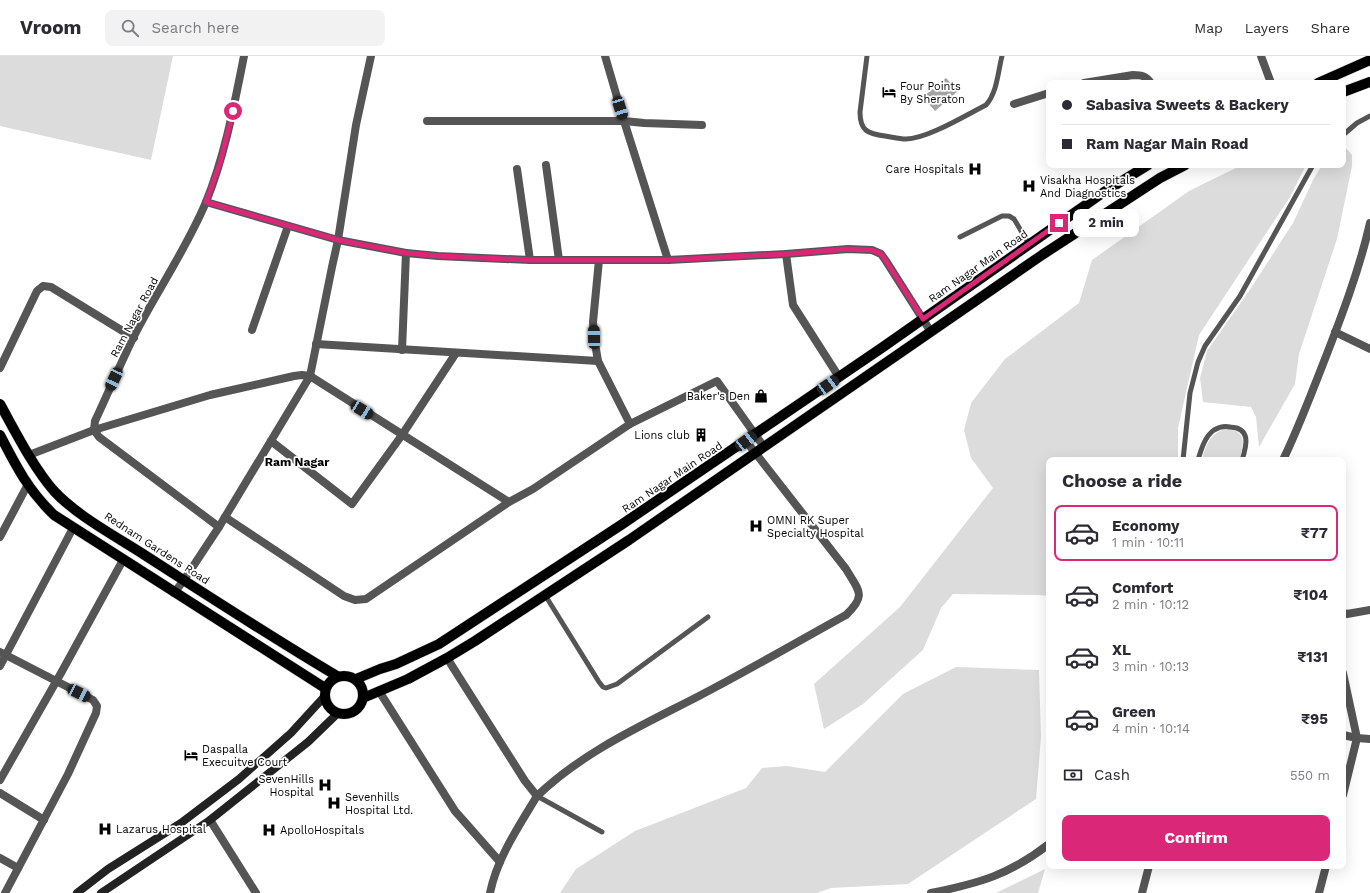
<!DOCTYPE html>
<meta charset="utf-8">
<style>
:root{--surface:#fff;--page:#f2f2f3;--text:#2b2b33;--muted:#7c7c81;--line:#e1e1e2;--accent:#db2777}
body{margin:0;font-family:"Work Sans",sans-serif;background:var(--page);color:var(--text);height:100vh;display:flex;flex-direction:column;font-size:15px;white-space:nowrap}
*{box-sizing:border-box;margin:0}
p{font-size:13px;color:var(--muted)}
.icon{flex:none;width:22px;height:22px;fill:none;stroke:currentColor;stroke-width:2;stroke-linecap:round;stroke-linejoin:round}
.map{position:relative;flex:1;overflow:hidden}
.sheet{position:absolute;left:1046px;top:401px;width:300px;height:412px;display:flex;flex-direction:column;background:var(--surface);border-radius:8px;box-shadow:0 4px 16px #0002}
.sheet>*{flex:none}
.guide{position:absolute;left:1046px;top:24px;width:300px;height:88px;border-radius:8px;box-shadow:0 4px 16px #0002;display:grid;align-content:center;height:88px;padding:0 16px;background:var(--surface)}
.end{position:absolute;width:18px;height:18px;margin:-9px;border:5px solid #db2777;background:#fff;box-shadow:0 0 0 2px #fff}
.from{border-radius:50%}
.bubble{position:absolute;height:28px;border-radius:8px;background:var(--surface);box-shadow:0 4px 16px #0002;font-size:13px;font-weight:700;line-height:28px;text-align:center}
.car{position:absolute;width:12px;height:24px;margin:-12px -6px;border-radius:5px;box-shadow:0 0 3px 1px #0007;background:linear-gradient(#222 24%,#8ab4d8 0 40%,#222 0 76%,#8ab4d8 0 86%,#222 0)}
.guide b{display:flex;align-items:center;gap:14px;height:38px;font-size:15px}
.guide b+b{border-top:1px solid var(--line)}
.guide i{width:10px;height:10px;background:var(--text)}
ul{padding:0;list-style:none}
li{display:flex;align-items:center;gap:12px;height:56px;margin:0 8px 6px;padding:0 8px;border:2px solid transparent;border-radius:8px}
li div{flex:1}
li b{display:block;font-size:15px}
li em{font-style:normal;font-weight:700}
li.on{border-color:var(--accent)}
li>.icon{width:36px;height:36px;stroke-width:1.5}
h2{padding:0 16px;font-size:18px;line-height:48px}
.pay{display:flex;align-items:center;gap:10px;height:44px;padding:0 16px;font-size:15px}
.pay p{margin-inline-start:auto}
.primary-button{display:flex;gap:8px;margin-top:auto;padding:8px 16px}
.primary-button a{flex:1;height:46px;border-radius:8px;background:var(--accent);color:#fff;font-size:16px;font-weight:700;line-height:46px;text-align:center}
header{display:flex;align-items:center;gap:24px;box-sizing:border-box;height:56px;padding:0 20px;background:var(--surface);border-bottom:1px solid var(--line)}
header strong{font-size:19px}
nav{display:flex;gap:22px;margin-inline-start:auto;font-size:14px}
.search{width:280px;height:36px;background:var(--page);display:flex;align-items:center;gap:10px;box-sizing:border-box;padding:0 14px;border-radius:8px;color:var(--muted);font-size:15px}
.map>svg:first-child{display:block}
.green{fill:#dcdcdc}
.water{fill:#a3a3a3}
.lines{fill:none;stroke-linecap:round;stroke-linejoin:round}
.primary-casing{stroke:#dbdbdb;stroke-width:11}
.service{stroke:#555;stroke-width:5}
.minor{stroke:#555;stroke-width:8}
.secondary{stroke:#222;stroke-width:8}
.primary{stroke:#000;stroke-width:10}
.route{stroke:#db2777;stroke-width:5}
.labels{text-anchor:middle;stroke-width:3.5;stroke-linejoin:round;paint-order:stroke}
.poi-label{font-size:11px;fill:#000;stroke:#fff;text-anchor:start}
.street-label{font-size:11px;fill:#000;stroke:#fff}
.neighbourhood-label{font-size:12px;font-weight:bold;fill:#000;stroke:#fff}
</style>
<header>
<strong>Vroom</strong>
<div class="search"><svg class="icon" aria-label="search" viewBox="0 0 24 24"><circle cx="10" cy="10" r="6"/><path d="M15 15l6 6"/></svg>Search here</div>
<nav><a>Map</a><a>Layers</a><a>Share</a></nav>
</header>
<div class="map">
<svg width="1370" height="837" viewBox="0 0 1370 837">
<rect width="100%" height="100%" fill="#fff"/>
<!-- green -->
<g class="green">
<path d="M0 0H173L151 104 0 70Z"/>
<path d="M1343 91H1345L1352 99V110L1337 183 1299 298 1295 328 1259 391 1256 361 1251 351 1203 346 1200 322 1207 295 1249 235 1293 167 1313 124 1322 109H1343Z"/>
<path d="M1242 109H1306L1290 141 1199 279 1178 372V404H1118L1096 401 1089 404H1049V540L1039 539 953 538 941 552 923 594 863 648 824 673 814 628 900 551 993 432 971 402 964 374 971 347 1005 303 1079 247 1092 204 1189 135Z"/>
<path d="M1225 373C1246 373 1245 388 1239 404H1202C1205 390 1210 378 1225 373Z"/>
<path d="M956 611 1039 614 1041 681 1036 743 908 828 831 832 817 837H560L576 813 635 775 746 732 762 712 787 710 825 716 903 638Z"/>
<path d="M1045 813 1038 837H996Z"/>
</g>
<!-- water -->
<path class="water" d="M946 22 958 35 935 55 923 41Z"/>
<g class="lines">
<!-- primary casing -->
<g class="primary-casing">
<g id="primary">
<path d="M1318 27 1370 4"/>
<path d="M1343 36 1370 26"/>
<path d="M0 348C15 375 33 411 54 435 76 459 115 480 143 498 207 539 271 581 337 620"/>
<path d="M0 379C16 410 28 434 54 459L325 632"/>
<circle cx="344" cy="639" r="19"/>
<path d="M356 623 380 613 396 608 439 588 621 469 883 291 1104 136 1148 109"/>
<path d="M363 642 408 623 447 602 475 585 629 484 1042 199 1160 122 1185 109"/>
</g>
</g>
<!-- service -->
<g class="service">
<path d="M867 0 860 56C860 74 867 78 885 80 892 81 899 83 906 83 927 83 966 59 986 49 997 37 998 16 1002 0"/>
<path d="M1343 79 1357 67 1370 60"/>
<path d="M960 181 1002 160H1009L1014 163 1029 188"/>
<path d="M1183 404 1190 337 1198 306 1205 290 1240 240 1313 109"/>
<path d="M1198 404C1201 394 1205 380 1214 374 1219 371 1225 370 1230 371 1251 372 1247 389 1242 404"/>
<path d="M545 539 599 626 603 631 606 632 617 628 708 561"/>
<path d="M537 740 602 776"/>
</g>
<!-- minor -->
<g class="minor">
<path d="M605 0 624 65 644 67 702 69"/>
<path d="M1261 0 1271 27"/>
<path d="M1084 27 1133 19C1142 19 1146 20 1151 27"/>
<path d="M1014 48 1049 37"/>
<path d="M427 65H624L668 204 786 198 848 193 872 194 881 198 886 205 931 276"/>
<path d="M546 109 559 204"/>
<path d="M517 113 530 204"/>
<path d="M206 146 338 184 406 197 438 200 530 204H668"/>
<path d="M786 198 793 249 839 321"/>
<path d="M252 274 288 170"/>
<path d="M1335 276 1370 293"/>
<path d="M316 288 598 305 594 281 593 266 599 204"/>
<path d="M402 294 406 197"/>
<path d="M598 305 630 368"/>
<path d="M0 312 37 235 43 230 51 231 134 282"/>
<path d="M271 385 352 448 402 379 456 297"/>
<path d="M29 399 94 374 210 339 294 320 302 319 310 320 509 446 533 433 630 368 717 325 764 391"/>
<path d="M1283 404C1298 373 1310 341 1323 308 1341 262 1359 215 1370 167"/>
<path d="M225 461 344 540 355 544 366 543 509 446"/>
<path d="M219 471 310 320 332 211 338 184 356 69 371 0"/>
<path d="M0 481 27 430"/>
<path d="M174 537 184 524 219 471 99 381 94 374 95 365C108 337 120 309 133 282 156 236 186 194 206 146 225 99 234 50 244 0"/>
<path d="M1343 557 1347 558 1370 554"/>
<path d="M0 596 93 644 97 650 96 657 68 718 5 837"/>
<path d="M447 602 525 725 537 740C584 695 643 669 699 640 749 614 797 586 846 559 867 539 859 535 846 513L746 385"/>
<path d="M0 610 73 472"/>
<path d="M1343 617 1357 682 1343 739"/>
<path d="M379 635 455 755 500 806"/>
<path d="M1343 679 1357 682 1370 683"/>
<path d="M0 724 61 617 123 504"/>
<path d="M0 737 44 764"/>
<path d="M210 764 256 837"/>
<path d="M0 802 18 812"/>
<path d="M490 837C497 802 519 770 537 740"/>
<path d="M931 837C980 827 1009 819 1049 788"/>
<path d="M1142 837 1149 810"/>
<path d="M1319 837 1326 810"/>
</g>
<!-- secondary -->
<g class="secondary">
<path d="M77 837 108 813 181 767 239 723 291 677 324 641"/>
<path d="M101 837 210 764 308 686 338 657"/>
</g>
<!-- primary -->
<use href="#primary" class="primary"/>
</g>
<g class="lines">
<!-- route -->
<path class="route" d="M233 55 220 107 206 146 338 184 406 197 438 200 530 204H668L786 198 848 193 872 194 881 198 886 205 923 263 1059 167"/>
</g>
<!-- icons -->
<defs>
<g id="hotel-bare" transform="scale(1.08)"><path d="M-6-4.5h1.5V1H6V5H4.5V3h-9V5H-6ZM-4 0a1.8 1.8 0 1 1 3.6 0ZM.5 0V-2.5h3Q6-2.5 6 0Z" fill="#000" stroke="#fff" stroke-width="2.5" paint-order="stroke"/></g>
<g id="hospital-bare" transform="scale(1.08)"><path d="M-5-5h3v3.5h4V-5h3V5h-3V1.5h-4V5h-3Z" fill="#000" stroke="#fff" stroke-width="2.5" paint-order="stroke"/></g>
<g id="shop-bare" transform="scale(1.08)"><path d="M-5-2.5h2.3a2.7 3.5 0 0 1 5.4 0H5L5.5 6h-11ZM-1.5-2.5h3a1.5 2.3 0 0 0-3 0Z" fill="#000" stroke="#fff" stroke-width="2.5" paint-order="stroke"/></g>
<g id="building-bare" transform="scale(1.08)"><path d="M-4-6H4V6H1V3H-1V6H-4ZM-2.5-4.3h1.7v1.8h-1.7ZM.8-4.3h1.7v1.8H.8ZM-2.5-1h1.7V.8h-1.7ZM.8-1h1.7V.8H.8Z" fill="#000" stroke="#fff" stroke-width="2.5" paint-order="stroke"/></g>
</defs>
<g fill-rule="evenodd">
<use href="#hotel-bare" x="889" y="36"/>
<use href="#hospital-bare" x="975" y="113"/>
<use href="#hospital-bare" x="1029" y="130"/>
<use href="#shop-bare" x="761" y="340"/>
<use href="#building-bare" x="701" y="379"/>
<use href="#hospital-bare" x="756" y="470"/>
<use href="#hotel-bare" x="191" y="699"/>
<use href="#hospital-bare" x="325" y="729"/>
<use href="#hospital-bare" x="334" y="747"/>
<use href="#hospital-bare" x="105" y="773"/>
<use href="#hospital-bare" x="269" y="774"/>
</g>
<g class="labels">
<!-- poi labels -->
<g class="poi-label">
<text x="900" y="34">Four Points<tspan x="900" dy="13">By Sheraton</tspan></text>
<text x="964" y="117" text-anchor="end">Care Hospitals</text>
<text x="1040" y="128">Visakha Hospitals<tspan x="1040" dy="13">And Diagnostics</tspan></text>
<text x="750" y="344" text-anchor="end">Baker's Den</text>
<text x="690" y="383" text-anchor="end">Lions club</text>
<text x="767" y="468">OMNI RK Super<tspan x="767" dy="13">Specialty Hospital</tspan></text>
<text x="202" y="697">Daspalla<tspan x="202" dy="13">Execuitve Court</tspan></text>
<text x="314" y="727" text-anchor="end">SevenHills<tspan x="314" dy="13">Hospital</tspan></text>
<text x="345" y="745">Sevenhills<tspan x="345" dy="13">Hospital Ltd.</tspan></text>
<text x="116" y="777">Lazarus Hospital</text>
<text x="280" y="778">ApolloHospitals</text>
</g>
<!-- street labels -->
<g class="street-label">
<text transform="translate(978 210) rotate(-35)" y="4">Ram Nagar Main Road</text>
<text transform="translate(134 261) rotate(-62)" y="4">Ram Nagar Road</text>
<text transform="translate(672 421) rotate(-34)" y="4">Ram Nagar Main Road</text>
<text transform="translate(157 492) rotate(33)" y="4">Rednam Gardens Road</text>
</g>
<!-- neighbourhood labels -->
<g class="neighbourhood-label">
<text x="297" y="410">Ram Nagar</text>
</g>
</g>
</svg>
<i class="end from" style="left:233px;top:55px"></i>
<i class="end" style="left:1059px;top:167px"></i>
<div class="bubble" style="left:1073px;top:153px;width:66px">2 min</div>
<i class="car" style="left:620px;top:52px;rotate:163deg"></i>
<i class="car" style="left:594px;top:281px;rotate:359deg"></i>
<i class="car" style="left:114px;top:323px;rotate:205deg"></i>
<i class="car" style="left:828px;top:329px;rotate:55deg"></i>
<i class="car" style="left:362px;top:354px;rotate:122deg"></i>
<i class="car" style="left:746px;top:385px;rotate:52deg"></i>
<i class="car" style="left:79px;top:637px;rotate:117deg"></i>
<div class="guide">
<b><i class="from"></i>Sabasiva Sweets &amp; Backery</b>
<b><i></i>Ram Nagar Main Road</b>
</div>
<section class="sheet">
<h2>Choose a ride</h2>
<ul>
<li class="on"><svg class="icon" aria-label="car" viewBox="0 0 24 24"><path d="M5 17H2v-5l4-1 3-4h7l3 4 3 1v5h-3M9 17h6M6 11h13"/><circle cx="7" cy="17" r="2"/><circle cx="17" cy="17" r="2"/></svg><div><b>Economy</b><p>1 min · 10:11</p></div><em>₹77</em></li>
<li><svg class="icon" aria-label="car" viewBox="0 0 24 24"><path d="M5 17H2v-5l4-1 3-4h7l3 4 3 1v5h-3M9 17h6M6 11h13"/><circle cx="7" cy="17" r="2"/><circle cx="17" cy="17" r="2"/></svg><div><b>Comfort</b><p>2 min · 10:12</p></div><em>₹104</em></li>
<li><svg class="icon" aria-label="car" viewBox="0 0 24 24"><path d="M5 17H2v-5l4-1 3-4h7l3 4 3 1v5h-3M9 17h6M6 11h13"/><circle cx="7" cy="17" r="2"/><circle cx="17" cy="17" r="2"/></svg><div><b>XL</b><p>3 min · 10:13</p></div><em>₹131</em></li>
<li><svg class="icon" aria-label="car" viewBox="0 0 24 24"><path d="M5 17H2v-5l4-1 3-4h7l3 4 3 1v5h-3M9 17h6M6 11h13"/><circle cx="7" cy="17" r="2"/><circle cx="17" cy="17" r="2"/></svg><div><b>Green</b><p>4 min · 10:14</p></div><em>₹95</em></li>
</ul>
<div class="pay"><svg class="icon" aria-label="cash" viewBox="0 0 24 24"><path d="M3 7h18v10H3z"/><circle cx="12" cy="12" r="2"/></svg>Cash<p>550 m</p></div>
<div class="primary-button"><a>Confirm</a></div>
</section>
</div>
